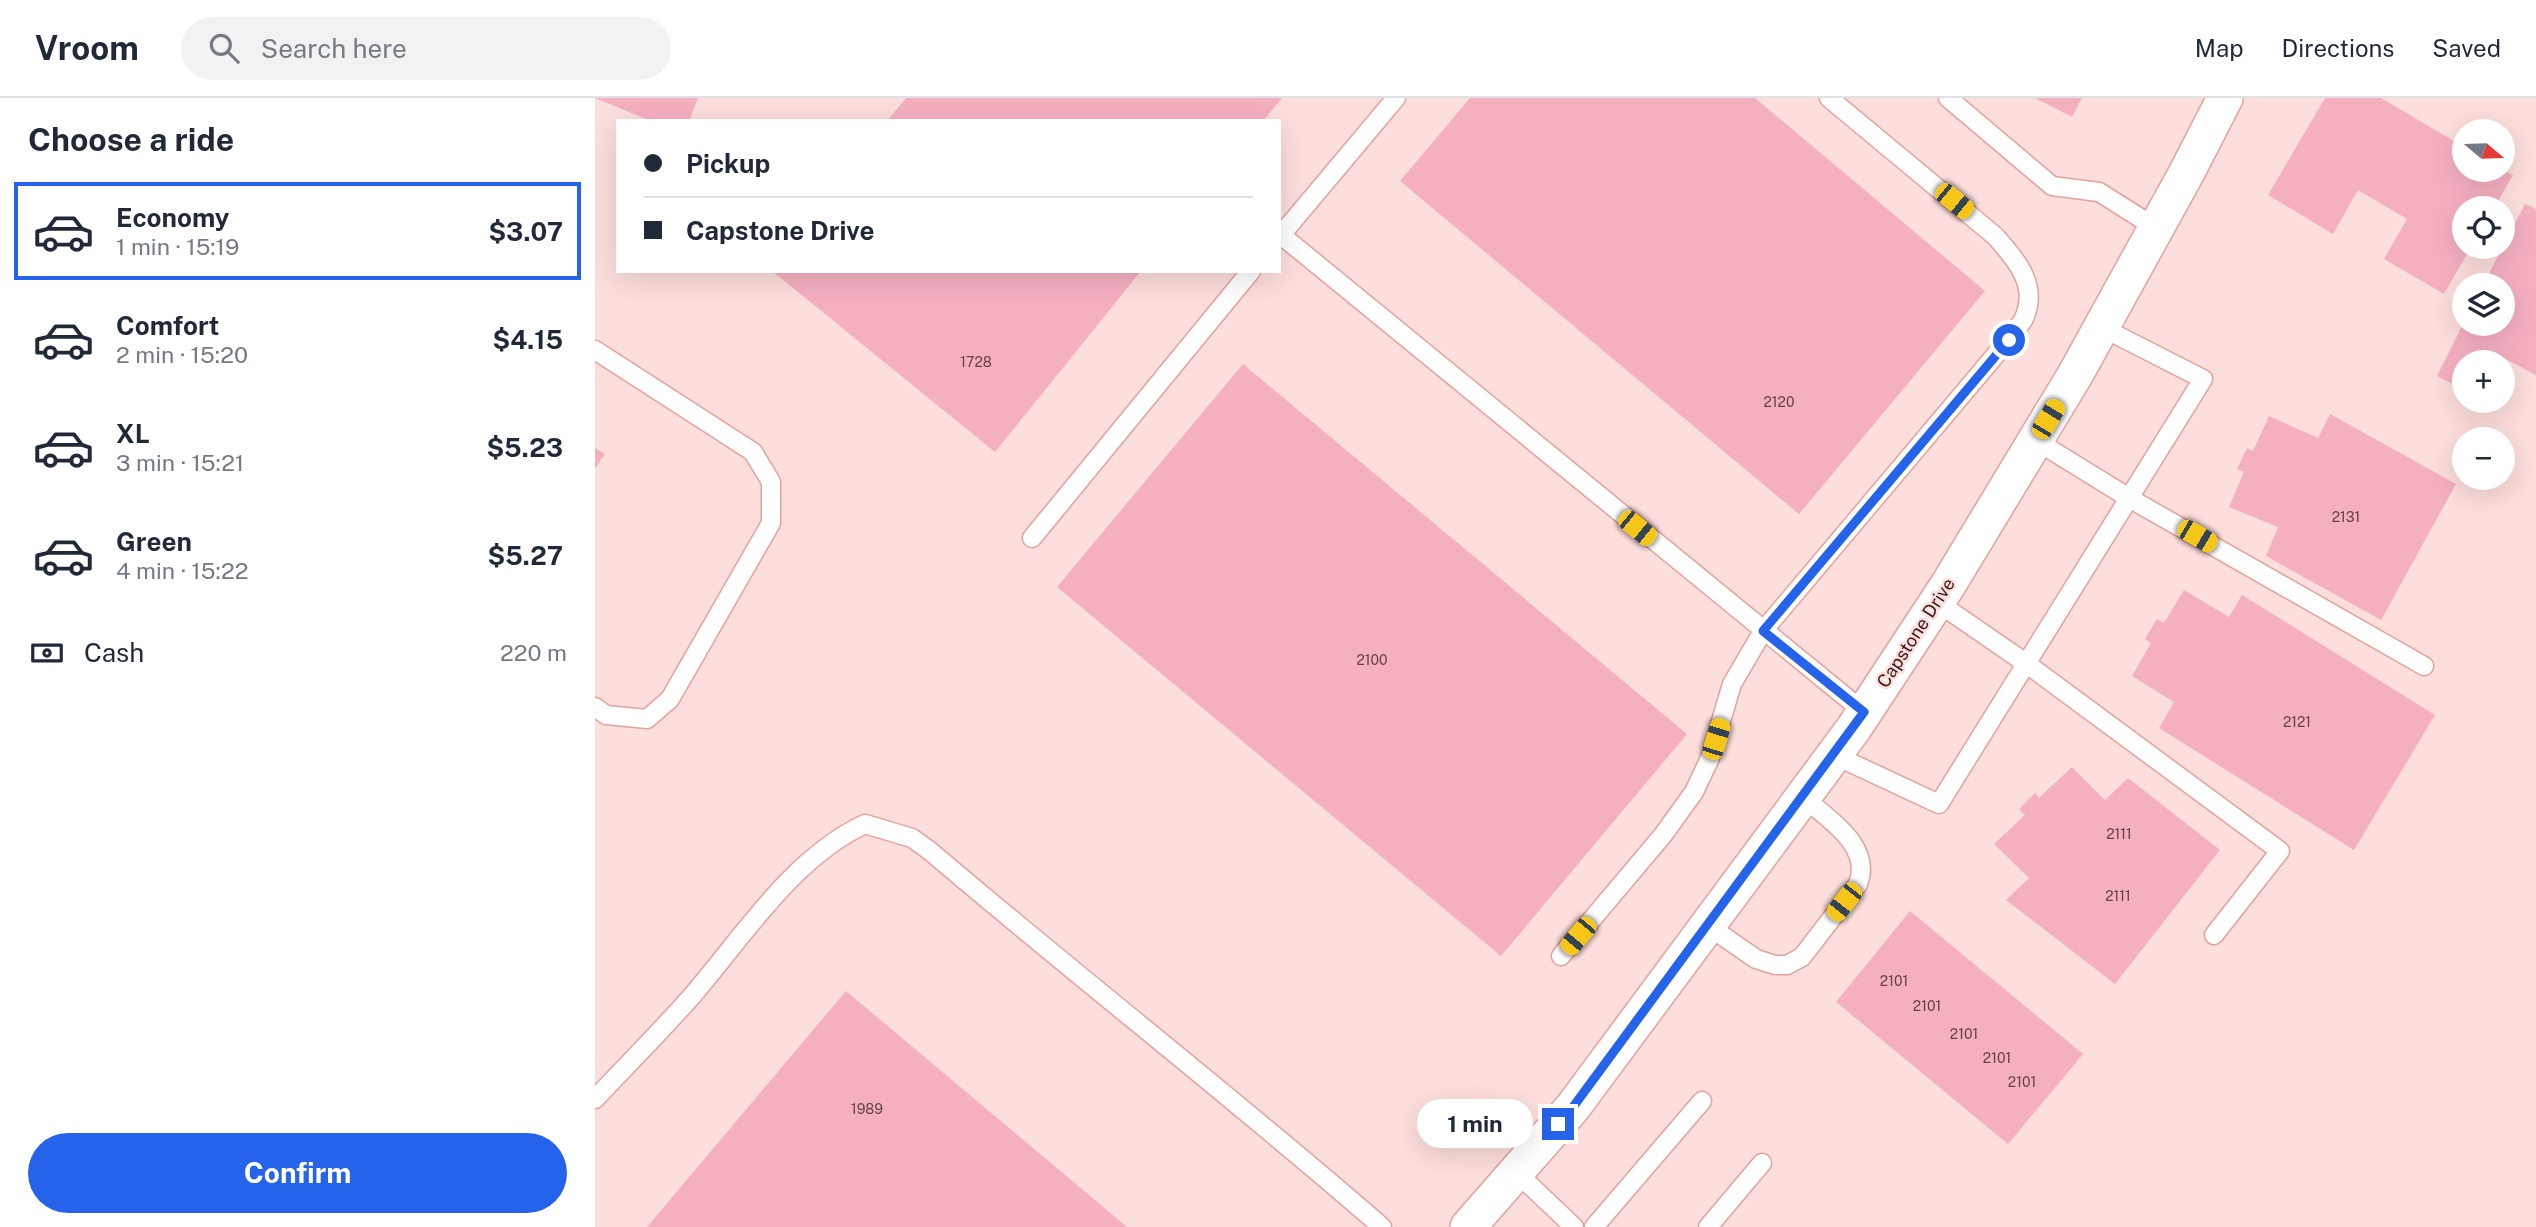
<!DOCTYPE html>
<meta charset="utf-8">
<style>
:root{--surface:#fff;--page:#f2f2f3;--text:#1f2937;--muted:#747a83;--line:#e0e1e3;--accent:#2563eb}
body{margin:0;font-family:"Public Sans",sans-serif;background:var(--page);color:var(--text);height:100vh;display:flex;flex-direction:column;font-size:26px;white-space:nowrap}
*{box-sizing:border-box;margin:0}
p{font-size:23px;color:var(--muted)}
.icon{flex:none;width:38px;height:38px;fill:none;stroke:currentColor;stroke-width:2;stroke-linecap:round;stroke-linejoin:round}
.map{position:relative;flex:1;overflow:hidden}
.panel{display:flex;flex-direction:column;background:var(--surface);width:595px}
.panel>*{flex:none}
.guide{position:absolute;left:21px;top:21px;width:665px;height:154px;border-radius:0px;box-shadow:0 7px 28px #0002;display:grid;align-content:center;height:154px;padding:0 28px;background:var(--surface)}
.needle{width:46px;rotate:109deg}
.fabs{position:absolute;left:1857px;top:21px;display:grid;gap:14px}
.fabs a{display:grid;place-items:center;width:63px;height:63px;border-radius:50%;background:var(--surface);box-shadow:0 7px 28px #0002;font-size:35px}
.end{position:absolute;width:32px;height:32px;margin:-16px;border:9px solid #2563eb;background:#fff;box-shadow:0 0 0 4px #fff}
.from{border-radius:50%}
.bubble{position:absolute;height:49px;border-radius:24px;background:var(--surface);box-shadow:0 7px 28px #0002;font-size:23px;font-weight:700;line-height:49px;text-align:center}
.car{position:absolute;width:21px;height:42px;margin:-21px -10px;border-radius:9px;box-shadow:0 0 5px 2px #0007;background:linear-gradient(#f5c518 24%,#345 0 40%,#f5c518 0 76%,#345 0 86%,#f5c518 0)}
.guide b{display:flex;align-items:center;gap:24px;height:66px;font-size:26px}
.guide b+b{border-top:2px solid var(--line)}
.guide i{width:18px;height:18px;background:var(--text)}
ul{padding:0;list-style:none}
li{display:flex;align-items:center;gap:21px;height:98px;margin:0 14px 10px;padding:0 14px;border:4px solid transparent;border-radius:0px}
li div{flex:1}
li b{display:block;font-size:26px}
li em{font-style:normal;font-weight:700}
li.selected{border-color:var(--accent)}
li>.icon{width:63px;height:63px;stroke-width:1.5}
h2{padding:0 28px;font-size:32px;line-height:84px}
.pay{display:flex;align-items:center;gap:18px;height:77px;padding:0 28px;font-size:26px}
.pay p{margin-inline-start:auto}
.primary-button{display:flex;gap:14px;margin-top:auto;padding:14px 28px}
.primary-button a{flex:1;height:80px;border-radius:42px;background:var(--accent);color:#fff;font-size:28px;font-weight:700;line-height:80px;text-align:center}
header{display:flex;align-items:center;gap:42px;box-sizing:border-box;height:98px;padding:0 35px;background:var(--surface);border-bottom:2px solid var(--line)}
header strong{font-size:33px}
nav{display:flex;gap:38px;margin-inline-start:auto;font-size:24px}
.search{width:490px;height:63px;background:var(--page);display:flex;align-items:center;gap:18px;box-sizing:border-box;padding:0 24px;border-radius:38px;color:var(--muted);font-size:26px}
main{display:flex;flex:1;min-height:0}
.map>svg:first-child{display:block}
.building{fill:#f5b0c0}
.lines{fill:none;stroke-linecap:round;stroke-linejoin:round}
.lane-casing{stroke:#e6a19c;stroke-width:21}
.street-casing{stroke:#e6a19c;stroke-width:38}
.lane{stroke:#fff;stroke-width:18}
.street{stroke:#fff;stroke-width:35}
.route{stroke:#2563eb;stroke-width:9}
.labels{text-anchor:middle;stroke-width:5;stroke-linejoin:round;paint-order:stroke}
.number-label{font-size:14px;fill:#664144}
.street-label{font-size:18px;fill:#361c1b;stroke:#fcdedc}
</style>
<header>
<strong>Vroom</strong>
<div class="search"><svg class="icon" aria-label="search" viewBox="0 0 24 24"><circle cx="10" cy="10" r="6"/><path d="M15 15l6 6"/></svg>Search here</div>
<nav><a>Map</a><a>Directions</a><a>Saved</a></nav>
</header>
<main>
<section class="panel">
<h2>Choose a ride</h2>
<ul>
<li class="selected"><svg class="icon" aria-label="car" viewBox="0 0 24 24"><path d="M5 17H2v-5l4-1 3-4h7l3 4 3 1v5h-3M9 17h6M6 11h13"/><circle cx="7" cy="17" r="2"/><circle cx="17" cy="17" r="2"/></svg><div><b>Economy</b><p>1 min · 15:19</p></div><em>$3.07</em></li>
<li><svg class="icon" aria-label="car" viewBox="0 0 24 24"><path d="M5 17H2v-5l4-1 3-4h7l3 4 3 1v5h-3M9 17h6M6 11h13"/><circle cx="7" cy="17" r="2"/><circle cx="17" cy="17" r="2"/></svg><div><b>Comfort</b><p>2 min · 15:20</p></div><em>$4.15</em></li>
<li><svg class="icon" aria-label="car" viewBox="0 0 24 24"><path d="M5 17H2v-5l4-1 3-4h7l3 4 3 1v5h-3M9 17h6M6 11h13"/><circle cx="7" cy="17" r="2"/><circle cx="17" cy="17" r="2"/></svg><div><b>XL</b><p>3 min · 15:21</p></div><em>$5.23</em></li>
<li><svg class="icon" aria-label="car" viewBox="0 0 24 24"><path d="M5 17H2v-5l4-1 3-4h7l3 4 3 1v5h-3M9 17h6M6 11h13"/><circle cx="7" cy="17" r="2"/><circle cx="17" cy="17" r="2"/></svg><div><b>Green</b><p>4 min · 15:22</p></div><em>$5.27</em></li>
</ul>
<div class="pay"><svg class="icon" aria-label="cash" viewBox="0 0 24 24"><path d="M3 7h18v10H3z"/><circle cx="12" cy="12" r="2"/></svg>Cash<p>220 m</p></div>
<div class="primary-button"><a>Confirm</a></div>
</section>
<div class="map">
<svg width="1941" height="1129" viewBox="0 0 1941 1129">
<rect width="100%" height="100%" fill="#fcdedc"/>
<!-- building -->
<g class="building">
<path d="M0 0H103L94 23H56Z"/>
<path d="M311 0H687L668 23H292Z"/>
<path d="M875 0H1160L1390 193 1204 416 805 83Z"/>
<path d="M1440 0H1487L1477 19Z"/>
<path d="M1730 0H1786L1869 49V72H1908L1918 77 1899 110H1869V149H1876L1849 196 1789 161 1812 121 1763 92 1738 136 1673 97Z"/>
<path d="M1930 106 1941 111V277L1901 256 1897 264H1869V292L1842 278 1868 226H1908V187H1888Z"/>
<path d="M177 173H546L400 354Z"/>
<path d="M648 266 1092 636 906 858 462 489Z"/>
<path d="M1735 316 1861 386 1786 522 1671 458 1683 429 1634 409 1649 374 1642 371 1652 350 1658 353 1674 318 1723 340Z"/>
<path d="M0 350 10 356 0 371Z"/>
<path d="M1589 492 1634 519 1647 497 1840 617 1759 752 1564 630 1579 604 1537 578 1556 545 1550 541 1562 521 1569 525Z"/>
<path d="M1477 669 1510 702 1533 680 1625 752 1520 886 1411 802 1434 780 1399 746 1430 717 1424 711 1440 695 1444 700Z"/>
<path d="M1315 813 1488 956 1413 1046 1241 904Z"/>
<path d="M251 893 532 1129H52Z"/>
</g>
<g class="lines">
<!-- lane casing -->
<g class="lane-casing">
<g id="lane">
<path d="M801 0 686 137 1269 614"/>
<path d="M1353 0 1457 88 1504 94 1561 130"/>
<path d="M0 252 158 354 176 384V425L75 601 52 621 11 617 0 609"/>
<path d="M1440 342 1534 400 1829 568"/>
<path d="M437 440 656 173"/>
<path d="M1342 504 1432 566 1685 753 1619 837"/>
<path d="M1239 657 1344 706 1608 281 1506 229"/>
<path d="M1112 827 1161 861 1180 867H1192L1207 859 1263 786C1278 748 1233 721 1208 699"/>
<path d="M966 858 1068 737 1099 694 1115 660 1137 586 1168 533 1414 241C1419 234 1427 226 1430 218 1443 186 1420 160 1400 138L1234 0"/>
<path d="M0 1001C32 967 65 934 96 899 148 839 197 760 270 726L317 740 335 753C484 880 639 1000 787 1129"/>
<path d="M921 1074 979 1129"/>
<path d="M999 1129 1107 1003"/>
<path d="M1113 1129 1167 1065"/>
</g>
</g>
<!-- street casing -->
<g class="street-casing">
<path id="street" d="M873 1129 978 1009 1259 630 1353 487 1480 277 1592 74 1630 0"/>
</g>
<!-- lane -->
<use href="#lane" class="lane"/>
<!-- street -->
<use href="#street" class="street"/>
</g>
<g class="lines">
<!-- route -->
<path class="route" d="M963 1026 978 1009 1269 614 1168 533 1414 242"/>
</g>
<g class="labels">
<!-- number labels -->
<g class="number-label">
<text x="381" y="269">1728</text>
<text x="1184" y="309">2120</text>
<text x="1751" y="424">2131</text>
<text x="777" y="567">2100</text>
<text x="1702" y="629">2121</text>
<text x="1524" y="741">2111</text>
<text x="1523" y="803">2111</text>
<text x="1299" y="888">2101</text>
<text x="1332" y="913">2101</text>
<text x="1369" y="941">2101</text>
<text x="1402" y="965">2101</text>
<text x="1427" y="989">2101</text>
<text x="272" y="1016">1989</text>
</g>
<!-- street labels -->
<g class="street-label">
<text transform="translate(1321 535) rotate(-57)" y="6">Capstone Drive</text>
</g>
</g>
</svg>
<div class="fabs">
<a><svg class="needle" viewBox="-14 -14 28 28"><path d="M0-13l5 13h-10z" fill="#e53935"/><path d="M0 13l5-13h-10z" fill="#747a83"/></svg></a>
<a><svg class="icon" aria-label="locate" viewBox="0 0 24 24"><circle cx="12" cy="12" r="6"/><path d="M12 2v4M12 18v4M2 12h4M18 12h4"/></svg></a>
<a><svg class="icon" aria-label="layers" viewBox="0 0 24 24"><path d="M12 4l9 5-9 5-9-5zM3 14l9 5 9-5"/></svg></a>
<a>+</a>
<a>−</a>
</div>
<i class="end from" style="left:1414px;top:242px"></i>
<i class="end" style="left:963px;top:1026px"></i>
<div class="bubble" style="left:822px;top:1001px;width:116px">1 min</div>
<i class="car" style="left:1359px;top:103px;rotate:129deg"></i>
<i class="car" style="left:1453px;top:321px;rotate:31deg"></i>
<i class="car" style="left:1042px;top:430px;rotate:129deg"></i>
<i class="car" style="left:1602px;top:438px;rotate:120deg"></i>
<i class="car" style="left:1121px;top:641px;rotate:17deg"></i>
<i class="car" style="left:1249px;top:804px;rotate:218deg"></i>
<i class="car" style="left:983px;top:838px;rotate:220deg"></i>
<div class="guide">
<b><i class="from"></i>Pickup</b>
<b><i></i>Capstone Drive</b>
</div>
</div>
</main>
